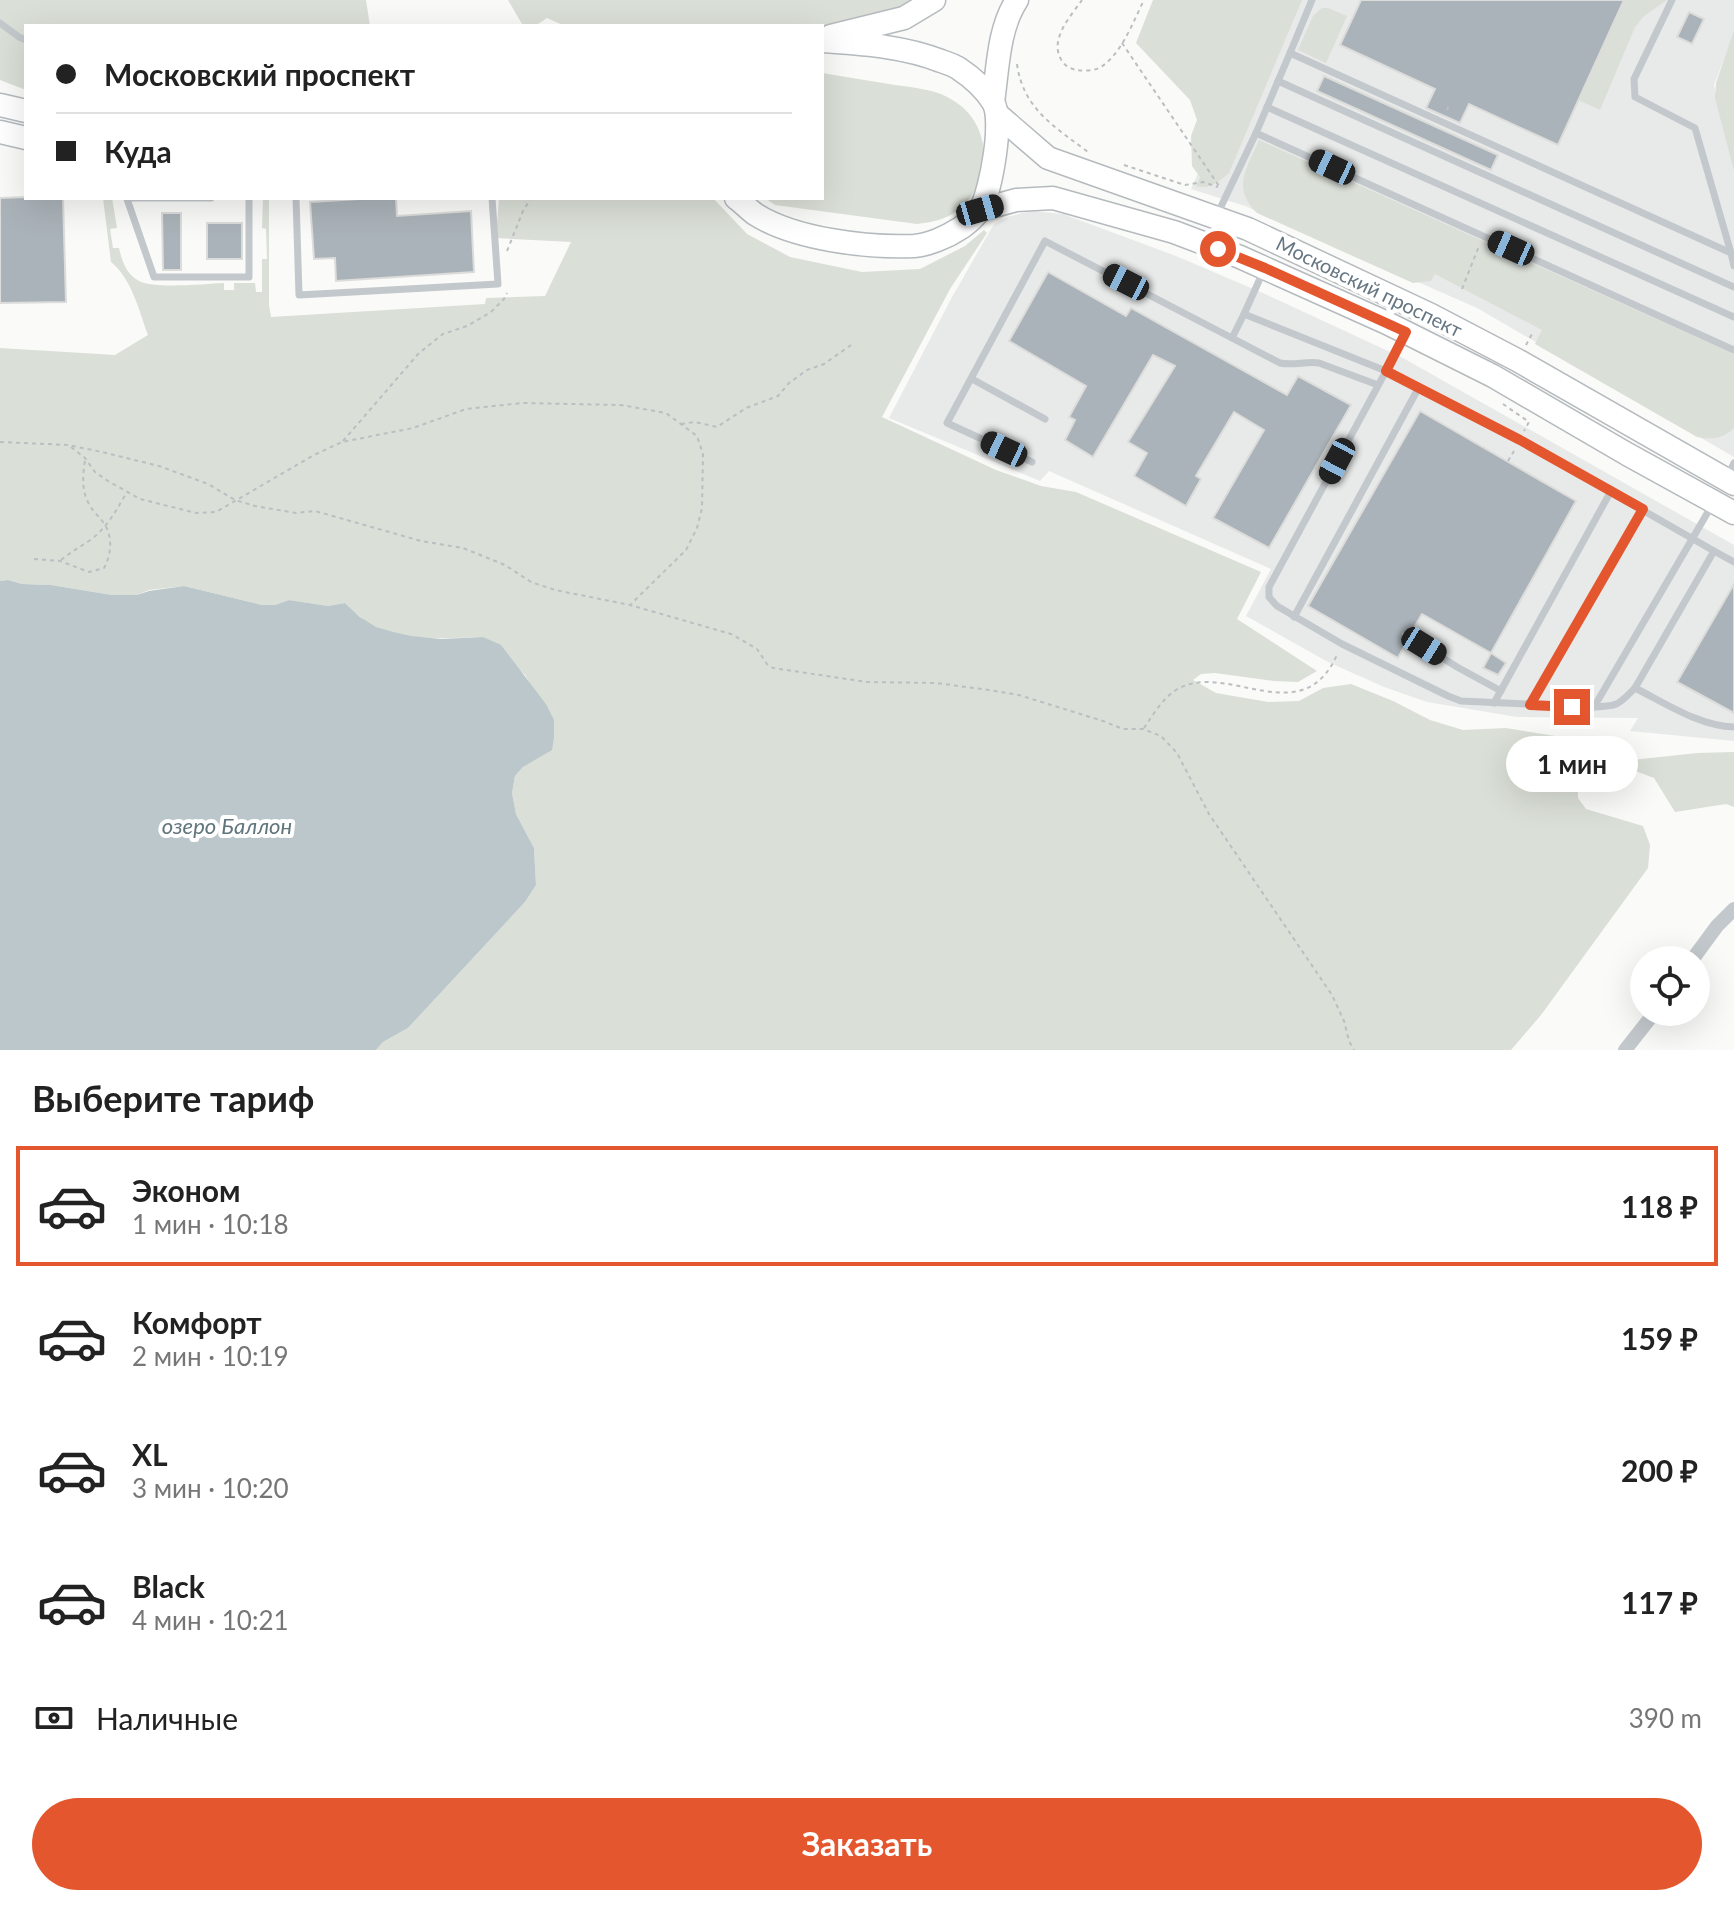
<!DOCTYPE html>
<html lang="ru">
<meta charset="utf-8">
<style>
:root{--surface:#fff;--page:#f2f2f2;--text:#222;--muted:#767676;--line:#e0e0e0;--accent:#e4572e}
body{margin:0;font-family:Lato,sans-serif;background:var(--page);color:var(--text);height:100vh;display:flex;flex-direction:column;font-size:30px;white-space:nowrap}
*{box-sizing:border-box;margin:0}
p{font-size:26px;color:var(--muted)}
.icon{flex:none;width:44px;height:44px;fill:none;stroke:currentColor;stroke-width:2;stroke-linecap:round;stroke-linejoin:round}
.map{position:relative;height:1050px;overflow:hidden}
.details{display:flex;flex-direction:column;background:var(--surface);flex:1}
.details>*{flex:none}
.top-card{position:absolute;left:24px;top:24px;width:800px;height:176px;border-radius:0px;box-shadow:0 8px 32px #0002;display:grid;align-content:center;height:176px;padding:0 32px;background:var(--surface)}
.buttons{position:absolute;left:1630px;top:946px;display:grid;gap:16px}
.buttons a{display:grid;place-items:center;width:80px;height:80px;border-radius:50%;background:var(--surface);box-shadow:0 8px 32px #0002;font-size:40px}
.end{position:absolute;width:36px;height:36px;margin:-18px;border:10px solid #e4572e;background:#fff;box-shadow:0 0 0 4px #fff}
.from{border-radius:50%}
.bubble{position:absolute;height:56px;border-radius:28px;background:var(--surface);box-shadow:0 8px 32px #0002;font-size:26px;font-weight:700;line-height:56px;text-align:center}
.car{position:absolute;width:24px;height:48px;margin:-24px -12px;border-radius:10px;box-shadow:0 0 6px 2px #0007;background:linear-gradient(#222 24%,#8ab4d8 0 40%,#222 0 76%,#8ab4d8 0 86%,#222 0)}
.top-card b{display:flex;align-items:center;gap:28px;height:76px;font-size:30px}
.top-card b+b{border-top:2px solid var(--line)}
.top-card i{width:20px;height:20px;background:var(--text)}
ul{padding:0;list-style:none}
li{display:flex;align-items:center;gap:24px;height:120px;margin:0 16px 12px;padding:0 16px;border:4px solid transparent;border-radius:0px}
li div{flex:1}
li b{display:block;font-size:30px}
li em{font-style:normal;font-weight:700}
li.active{border-color:var(--accent)}
li>.icon{width:72px;height:72px;stroke-width:1.5}
h2{padding:0 32px;font-size:36px;line-height:96px}
.pay{display:flex;align-items:center;gap:20px;height:88px;padding:0 32px;font-size:30px}
.pay p{margin-inline-start:auto}
.action{display:flex;gap:16px;margin-top:auto;padding:16px 32px}
.action a{flex:1;height:92px;border-radius:48px;background:var(--accent);color:#fff;font-size:32px;font-weight:700;line-height:92px;text-align:center}
.map>svg:first-child{display:block}
.built{fill:#e8e9e9}
.green{fill:#dadfd7}
.water{fill:#bbc7cb}
.building{fill:#aab3b9;stroke:#dcdcda;stroke-width:2}
.lines{fill:none;stroke-linecap:round;stroke-linejoin:round}
.primary-casing{stroke:#b5babe;stroke-width:25}
.path{stroke:#bbbfc2;stroke-width:2;stroke-dasharray:4 4;stroke-linecap:butt}
.lane{stroke:#c3c8cc;stroke-width:7}
.street{stroke:#c3c8cc;stroke-width:14}
.primary{stroke:#fff;stroke-width:22}
.route{stroke:#e4572e;stroke-width:10}
.labels{text-anchor:middle;stroke-width:8;stroke-linejoin:round;paint-order:stroke}
.street-label{font-size:20px;fill:#657683;stroke:#fff}
.water-label{font-size:22px;font-style:italic;fill:#60757c;stroke:#fff}
</style>
<div class="map">
<svg width="1734" height="1050" viewBox="0 0 1734 1050">
<rect width="100%" height="100%" fill="#fafaf8"/>
<!-- built -->
<g class="built">
<path d="M1275 0H1734V33L1714 85 1734 169V457L1477 308 1245 206 1191 189Z"/>
<path d="M1031 211 1063 214 1176 256 1265 294 1403 358 1734 545V741L1630 731 1638 718 1517 717 1427 702 1384 687 1328 662 1246 616 1271 569 1049 471 1040 481 889 418 951 299 994 224 1007 217Z"/>
</g>
<!-- green -->
<g class="green">
<path d="M0 0H366L370 26H26V90L0 80Z"/>
<path d="M508 0H912L898 9 822 26H745V24L719 26H565L547 18 538 24H522Z"/>
<path d="M1153 0H1302L1229 173C1220 181 1209 190 1196 186L1200 177 1192 166 1191 136 1197 120 1190 100 1136 43Z"/>
<path d="M1624 0H1667L1644 16 1635 27 1600 110 1578 100Z"/>
<path d="M1322 8H1328L1347 16 1326 63 1298 50 1313 16Z"/>
<path d="M1734 30V171L1715 98 1716 83Z"/>
<path d="M822 73C846 77 871 81 895 85 915 88 937 89 954 101 994 126 993 183 957 211 945 220 931 222 917 224L775 205 765 198H822Z"/>
<path d="M1259 140 1734 354V428C1723 439 1711 440 1697 437L1535 344 1542 330 1435 274 1431 281 1413 283 1257 213C1231 187 1247 169 1259 140Z"/>
<path d="M103 198H112L117 228 110 229 113 248H119C122 261 126 274 139 281 155 289 204 284 224 283V290H234V283H255L256 292H262V259H267L266 229 262 228 263 198H269V305L271 317 485 304 486 298 545 296 571 242 496 238 499 198H713L747 234 790 257 862 272 920 269 965 246 984 230 987 233 950 289 882 417 996 470 1041 486 1076 492 1261 572 1237 619 1317 671 1298 682 1274 681 1215 673 1201 674 1193 680 1216 693 1268 702 1299 701 1323 688 1351 684 1393 701 1430 720 1463 730 1506 728 1561 737 1598 745 1632 760 1697 753 1734 752V807L1726 804 1675 812 1654 778 1630 769 1596 773 1578 782V798L1586 809 1643 826 1650 845 1648 868 1541 1015 1511 1050H376L383 1042 408 1028 525 902 536 885 534 848 516 814 512 793 515 776 523 767 552 749 546 704 530 684 525 675 483 637C448 638 408 642 375 627 364 621 355 612 345 603L328 606 289 600 275 605H262L184 586 149 590 137 595H112L51 585 22 584 8 580 0 581V348L115 355 148 335C139 311 132 279 111 262Z"/>
</g>
<!-- water -->
<path class="water" d="M8 580 22 584 51 585 112 595H137L149 591 184 586 262 605H275L289 600 328 606 345 603 360 617 376 627 393 632 411 636 441 639 483 637 501 645 546 704 554 720V737L552 750 523 767 515 776 512 793 516 814 534 848 536 885 525 902 408 1028 383 1042 376 1050H0V581Z"/>
<!-- building -->
<g class="building">
<path d="M1361 0H1624L1558 145 1469 104 1460 123 1426 108 1435 89 1340 45Z"/>
<path d="M1689 12 1704 19 1692 44 1677 37Z"/>
<path d="M1324 76 1498 155 1491 170 1317 91Z"/>
<path d="M26 197 63 198 66 302 0 303V198Z"/>
<path d="M376 198H396L397 216 471 211 474 272 336 281 335 258 314 259 310 202Z"/>
<path d="M162 213H181V270H163Z"/>
<rect x="207" y="223" width="35" height="36"/>
<path d="M1048 272 1126 316 1131 308 1287 395 1298 376 1351 405 1269 548 1213 518 1264 430 1234 412 1196 476 1201 479 1186 506 1134 476 1147 453 1128 442 1175 366 1153 355 1093 457 1065 440 1075 420 1069 417 1086 386 1009 341Z"/>
<path d="M1420 411 1576 501 1491 653 1422 614 1412 631H1407L1403 634V639L1406 643 1398 658 1308 606Z"/>
<path d="M1734 584V713L1677 682Z"/>
<path d="M1491 653 1506 663 1498 675 1483 668Z"/>
</g>
<g class="lines">
<!-- primary casing -->
<g class="primary-casing">
<g id="primary">
<path d="M831 36 904 18 934 0"/>
<path d="M993 102C998 68 998 29 1017 0"/>
<path d="M0 105 26 111"/>
<path d="M997 114 1048 158 1248 229 1431 315 1517 360 1734 484"/>
<path d="M0 132 26 138"/>
<path d="M736 198C743 203 748 209 755 214 794 239 867 248 914 246 928 245 947 237 959 229 966 225 977 215 981 208 991 189 1004 120 993 102 985 89 970 76 958 68 953 65 947 63 941 61 903 46 863 44 822 41"/>
<path d="M980 210 1016 200 1053 198 1174 232 1240 257 1387 323 1493 376 1627 454 1734 513"/>
</g>
</g>
<!-- path -->
<g class="path">
<path d="M1082 0C1071 16 1048 40 1062 61 1065 66 1071 69 1077 70 1084 71 1094 71 1101 67 1122 53 1133 22 1144 0"/>
<path d="M1122 43 1219 186"/>
<path d="M1017 64C1023 109 1055 127 1088 152"/>
<path d="M1447 110 1450 102"/>
<path d="M1124 165 1185 185 1203 182 1218 187"/>
<path d="M507 251 523 211 531 198"/>
<path d="M1462 289 1479 246"/>
<path d="M1526 345 1533 332"/>
<path d="M1503 404 1529 422 1524 431"/>
<path d="M681 424 695 422 717 427 746 408 778 396 789 383 807 370 824 364 854 343"/>
<path d="M343 441 419 353 443 334 467 326 491 312 504 299 507 293"/>
<path d="M0 442 68 445 102 452 159 466 208 484 235 500 255 506 296 513 315 511 421 541 463 548 505 565 531 582 555 590 630 605 731 634 757 649 767 664 773 668 867 682 936 683 989 690 1019 695 1103 721 1123 729H1143L1161 736 1177 753 1209 814 1332 995 1344 1021 1349 1041 1354 1050"/>
<path d="M71 447 85 458 95 472 108 481 140 499 196 513 216 512 314 455 342 442 413 428 466 409 522 403 621 405 666 413 697 436 703 454 702 508 697 528 686 550 631 604"/>
<path d="M1508 461 1514 451"/>
<path d="M34 559 60 561 89 572 104 568C111 555 113 538 105 525 100 517 93 512 89 504 81 490 83 475 85 460"/>
<path d="M61 560C72 551 82 546 93 538 108 526 117 509 127 492"/>
<path d="M1144 728C1153 715 1162 699 1176 690 1226 659 1301 734 1337 655"/>
</g>
<!-- lane -->
<g class="lane">
<path d="M1672 0 1634 79 1635 97 1695 128 1731 253"/>
<path d="M0 23 19 37 26 40"/>
<path d="M1290 53 1312 0"/>
<path d="M1278 81 1734 287"/>
<path d="M1267 107 1734 317"/>
<path d="M1256 133 1734 350"/>
<path d="M127 198H211"/>
<path d="M296 198 299 295 498 284 492 198"/>
<path d="M127 199 154 277H249V198"/>
<path d="M1217 215 1256 133 1290 53 1731 253 1734 266"/>
<path d="M1244 314 1263 272"/>
<path d="M972 379 1045 419"/>
<path d="M1378 385 1319 363C1306 361 1293 366 1280 363L1232 338 1244 314 1386 371 1419 387 1520 440 1714 551 1635 688C1618 705 1619 706 1594 707L1461 701 1448 696 1342 644 1277 606 1269 597V587L1386 371 1405 335"/>
<path d="M1032 462 947 423 1045 241 1232 338"/>
<path d="M1727 478 1734 463"/>
<path d="M1714 551 1734 562"/>
<path d="M1294 617 1419 387"/>
<path d="M1409 637 1457 667 1501 691"/>
<path d="M1635 688C1665 703 1699 726 1734 727"/>
<path d="M1494 703 1611 491"/>
<path d="M1530 705 1643 509"/>
<path d="M1594 707 1712 505"/>
</g>
<!-- street -->
<g class="street">
<path d="M1692 960 1717 926 1734 909"/>
<path d="M1625 1050 1655 1012"/>
</g>
<!-- primary -->
<use href="#primary" class="primary"/>
</g>
<g class="lines">
<!-- route -->
<path class="route" d="M1218 249 1265 268 1406 332 1386 371 1520 440 1643 509 1530 705 1572 707"/>
</g>
<g class="labels">
<!-- street labels -->
<g class="street-label">
<text transform="translate(1369 287) rotate(26)" y="7">Московский проспект</text>
</g>
<!-- water labels -->
<g class="water-label">
<text x="227" y="834">озеро Баллон</text>
</g>
</g>
</svg>
<div class="buttons">
<a><svg class="icon" aria-label="locate" viewBox="0 0 24 24"><circle cx="12" cy="12" r="6"/><path d="M12 2v4M12 18v4M2 12h4M18 12h4"/></svg></a>
</div>
<i class="end from" style="left:1218px;top:249px"></i>
<i class="end" style="left:1572px;top:707px"></i>
<div class="bubble" style="left:1506px;top:736px;width:132px">1 мин</div>
<i class="car" style="left:1332px;top:167px;rotate:295deg"></i>
<i class="car" style="left:980px;top:210px;rotate:74deg"></i>
<i class="car" style="left:1511px;top:248px;rotate:294deg"></i>
<i class="car" style="left:1126px;top:282px;rotate:297deg"></i>
<i class="car" style="left:1004px;top:449px;rotate:295deg"></i>
<i class="car" style="left:1337px;top:461px;rotate:208deg"></i>
<i class="car" style="left:1424px;top:646px;rotate:122deg"></i>
<div class="top-card">
<b><i class="from"></i>Московский проспект</b>
<b><i></i>Куда</b>
</div>
</div>
<section class="details">
<h2>Выберите тариф</h2>
<ul>
<li class="active"><svg class="icon" aria-label="car" viewBox="0 0 24 24"><path d="M5 17H2v-5l4-1 3-4h7l3 4 3 1v5h-3M9 17h6M6 11h13"/><circle cx="7" cy="17" r="2"/><circle cx="17" cy="17" r="2"/></svg><div><b>Эконом</b><p>1 мин · 10:18</p></div><em>118 ₽</em></li>
<li><svg class="icon" aria-label="car" viewBox="0 0 24 24"><path d="M5 17H2v-5l4-1 3-4h7l3 4 3 1v5h-3M9 17h6M6 11h13"/><circle cx="7" cy="17" r="2"/><circle cx="17" cy="17" r="2"/></svg><div><b>Комфорт</b><p>2 мин · 10:19</p></div><em>159 ₽</em></li>
<li><svg class="icon" aria-label="car" viewBox="0 0 24 24"><path d="M5 17H2v-5l4-1 3-4h7l3 4 3 1v5h-3M9 17h6M6 11h13"/><circle cx="7" cy="17" r="2"/><circle cx="17" cy="17" r="2"/></svg><div><b>XL</b><p>3 мин · 10:20</p></div><em>200 ₽</em></li>
<li><svg class="icon" aria-label="car" viewBox="0 0 24 24"><path d="M5 17H2v-5l4-1 3-4h7l3 4 3 1v5h-3M9 17h6M6 11h13"/><circle cx="7" cy="17" r="2"/><circle cx="17" cy="17" r="2"/></svg><div><b>Black</b><p>4 мин · 10:21</p></div><em>117 ₽</em></li>
</ul>
<div class="pay"><svg class="icon" aria-label="cash" viewBox="0 0 24 24"><path d="M3 7h18v10H3z"/><circle cx="12" cy="12" r="2"/></svg>Наличные<p>390 m</p></div>
<div class="action"><a>Заказать</a></div>
</section>
